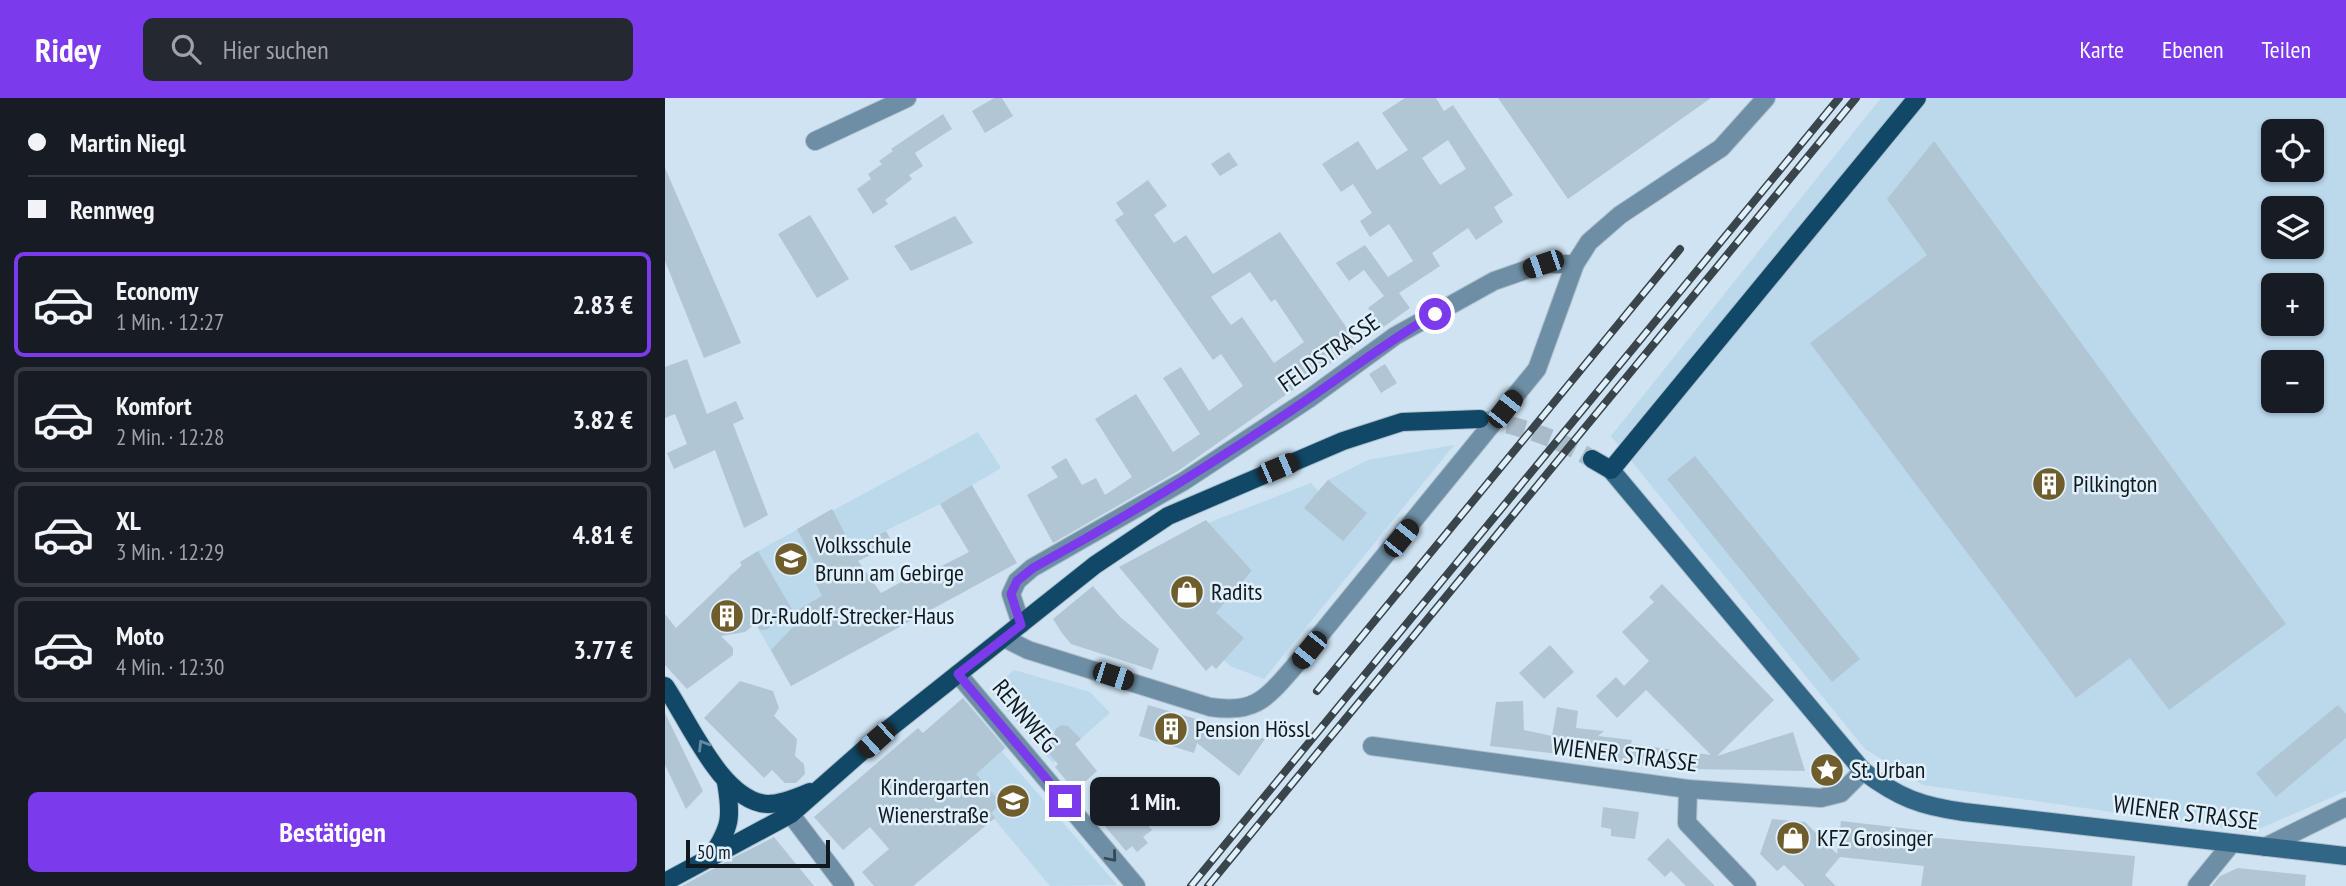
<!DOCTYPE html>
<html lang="de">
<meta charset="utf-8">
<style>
:root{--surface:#171b24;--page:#242831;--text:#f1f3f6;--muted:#9ea1a6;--line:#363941;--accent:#7c3aed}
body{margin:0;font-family:"PT Sans Narrow",sans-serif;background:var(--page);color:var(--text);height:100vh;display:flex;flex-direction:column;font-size:26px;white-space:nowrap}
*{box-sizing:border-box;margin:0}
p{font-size:23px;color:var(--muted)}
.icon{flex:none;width:38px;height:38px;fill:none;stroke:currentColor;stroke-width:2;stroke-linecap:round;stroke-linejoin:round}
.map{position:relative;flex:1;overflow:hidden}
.panel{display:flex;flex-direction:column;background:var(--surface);width:665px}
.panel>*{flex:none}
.hud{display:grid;align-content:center;height:154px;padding:0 28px;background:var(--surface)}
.controls{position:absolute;left:1596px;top:21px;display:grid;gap:14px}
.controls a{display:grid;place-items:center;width:63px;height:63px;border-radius:10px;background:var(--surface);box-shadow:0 2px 5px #0004;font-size:35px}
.scale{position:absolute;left:21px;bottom:18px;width:144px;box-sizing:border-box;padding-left:7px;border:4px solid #12191e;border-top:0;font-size:19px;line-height:24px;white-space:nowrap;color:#12191e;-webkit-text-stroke:5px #dff0fc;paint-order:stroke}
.end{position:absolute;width:32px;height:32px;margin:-16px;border:9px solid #7c3aed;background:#fff;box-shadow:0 0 0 4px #fff}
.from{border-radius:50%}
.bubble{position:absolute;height:49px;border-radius:10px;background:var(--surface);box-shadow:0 2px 5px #0004;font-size:23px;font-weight:700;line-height:49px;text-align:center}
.car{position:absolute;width:21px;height:42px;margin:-21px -10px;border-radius:9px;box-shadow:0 0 5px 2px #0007;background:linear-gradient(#222 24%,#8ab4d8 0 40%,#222 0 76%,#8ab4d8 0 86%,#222 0)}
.hud b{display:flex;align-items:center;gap:24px;height:66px;font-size:26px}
.hud b+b{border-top:2px solid var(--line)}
.hud i{width:18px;height:18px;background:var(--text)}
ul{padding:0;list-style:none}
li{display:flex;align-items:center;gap:21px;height:105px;margin:0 14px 10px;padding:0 14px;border:4px solid var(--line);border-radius:10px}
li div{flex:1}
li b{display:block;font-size:26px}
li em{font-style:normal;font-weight:700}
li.selected{border-color:var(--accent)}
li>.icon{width:63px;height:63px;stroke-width:1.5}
.cta{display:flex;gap:14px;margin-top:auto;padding:14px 28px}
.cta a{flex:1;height:80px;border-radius:10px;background:var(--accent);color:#fff;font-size:28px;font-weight:700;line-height:80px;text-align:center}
header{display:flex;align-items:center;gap:42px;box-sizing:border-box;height:98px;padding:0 35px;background:var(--accent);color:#fff}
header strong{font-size:33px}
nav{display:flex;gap:38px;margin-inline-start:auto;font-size:24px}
.search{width:490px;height:63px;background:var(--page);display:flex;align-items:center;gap:18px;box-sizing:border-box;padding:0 24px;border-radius:10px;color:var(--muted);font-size:26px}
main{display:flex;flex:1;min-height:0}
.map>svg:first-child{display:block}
.built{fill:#bcd8eb;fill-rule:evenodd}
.building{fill:#b1c6d4;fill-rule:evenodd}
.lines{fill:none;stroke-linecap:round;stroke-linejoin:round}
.primary-tunnel{stroke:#a9bbc8;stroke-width:18;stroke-dasharray:18 9;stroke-linecap:butt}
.street-casing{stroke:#adbfcc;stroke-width:20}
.secondary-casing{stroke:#adbfcc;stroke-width:20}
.primary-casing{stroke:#adbfcc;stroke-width:20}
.street{stroke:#6d8ea4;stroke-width:18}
.secondary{stroke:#326686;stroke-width:18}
.primary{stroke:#114867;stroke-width:18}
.rail-casing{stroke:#3a444b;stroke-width:8}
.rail{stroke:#dff0fc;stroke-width:5;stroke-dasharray:16;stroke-linecap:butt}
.oneway{stroke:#638ba3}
.oneway2{stroke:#364854}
.route{stroke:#7c3aed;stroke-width:9}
.labels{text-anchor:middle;stroke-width:5;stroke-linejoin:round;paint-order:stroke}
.street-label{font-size:24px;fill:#12191e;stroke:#dff0fc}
.poi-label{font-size:24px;fill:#12191e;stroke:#dff0fc;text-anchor:start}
</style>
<header>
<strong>Ridey</strong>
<div class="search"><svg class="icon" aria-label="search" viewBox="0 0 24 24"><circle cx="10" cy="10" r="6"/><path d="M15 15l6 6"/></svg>Hier suchen</div>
<nav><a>Karte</a><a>Ebenen</a><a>Teilen</a></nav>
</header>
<main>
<section class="panel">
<div class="hud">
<b><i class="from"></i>Martin Niegl</b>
<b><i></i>Rennweg</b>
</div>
<ul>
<li class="selected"><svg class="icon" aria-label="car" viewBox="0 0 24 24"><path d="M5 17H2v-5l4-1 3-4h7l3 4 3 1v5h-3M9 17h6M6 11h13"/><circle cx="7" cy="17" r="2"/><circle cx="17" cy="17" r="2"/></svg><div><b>Economy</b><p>1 Min. · 12:27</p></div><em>2.83 €</em></li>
<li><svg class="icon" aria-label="car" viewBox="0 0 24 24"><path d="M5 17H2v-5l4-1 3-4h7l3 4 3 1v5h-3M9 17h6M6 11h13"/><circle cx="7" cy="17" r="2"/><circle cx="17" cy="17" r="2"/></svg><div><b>Komfort</b><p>2 Min. · 12:28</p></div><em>3.82 €</em></li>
<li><svg class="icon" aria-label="car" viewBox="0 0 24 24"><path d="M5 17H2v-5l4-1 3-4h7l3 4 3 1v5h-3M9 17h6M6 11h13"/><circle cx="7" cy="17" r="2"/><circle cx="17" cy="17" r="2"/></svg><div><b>XL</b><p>3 Min. · 12:29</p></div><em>4.81 €</em></li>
<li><svg class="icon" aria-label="car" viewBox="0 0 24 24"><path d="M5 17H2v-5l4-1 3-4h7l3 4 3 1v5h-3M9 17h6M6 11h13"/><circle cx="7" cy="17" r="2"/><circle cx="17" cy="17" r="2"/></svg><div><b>Moto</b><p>4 Min. · 12:30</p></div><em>3.77 €</em></li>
</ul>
<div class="cta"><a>Bestätigen</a></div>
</section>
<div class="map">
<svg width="1681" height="788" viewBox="0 0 1681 788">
<rect width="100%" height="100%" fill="#cfe3f2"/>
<!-- built -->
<g class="built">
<path d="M1216 0H1681V693L1587 734 1258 687 1200 651 946 338ZM1608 33H1647V72H1608ZM1608 110H1647V149H1608ZM1608 187H1647V226H1608ZM1608 264H1647V303H1608Z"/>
<path d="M313 334 336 370 275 406 169 458 219 537 126 588 63 478 77 469 75 464 93 453Z"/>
<path d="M789 347 599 581 565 568 533 536 587 474 543 425 646 385 653 393 663 382 703 362Z"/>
<path d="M349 572 425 594 445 615 388 665 325 593Z"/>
<path d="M298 600 341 649 337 654 452 787 385 788 258 635Z"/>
</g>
<!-- building -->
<g class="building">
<path d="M329 0H337L348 18 320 35 307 13Z"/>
<path d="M740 0H771L779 13 788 7 848 97 829 109 838 124 811 142 803 130 767 155 775 168 734 195 745 210 717 230 703 210 719 198 699 172 684 183 671 165 700 147 723 179 748 163 724 126 705 139 695 123 707 115 688 86 676 94 657 66 693 43 712 72 743 52 717 15ZM783 42 801 71 775 87 757 60Z"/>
<path d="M833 0H1046L903 101Z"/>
<path d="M278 16 287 31 250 55 258 68 244 77 247 81 220 102 223 106 208 116 192 91 206 81 203 76 217 66 214 63 228 53 226 51Z"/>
<path d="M1269 43 1621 526 1504 612 1465 560 1411 600 1145 245 1262 157 1222 101Z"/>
<path d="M564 54 573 67 555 78 546 66Z"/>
<path d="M0 70 76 245 39 260 0 163Z"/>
<path d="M483 82 502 108 489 117 509 145 521 137 548 176 615 134 693 246 513 373 388 445 362 397 393 379 386 369 401 360 417 387 431 380 440 397 467 379 430 321 471 296 508 354 535 336 498 280 516 269 544 313 578 288 556 256 548 262 450 122 459 116 451 105ZM585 174 606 204 610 201 639 244 609 265 577 219 566 227 546 199Z"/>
<path d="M145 117 184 181 152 200 113 136Z"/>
<path d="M290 118 308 145 246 173 229 148Z"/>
<path d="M22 261 42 316 71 303 79 321 68 326 103 417 79 430 50 352 9 371 2 355 22 346 10 316 0 320V269Z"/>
<path d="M720 266 732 285 716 295 704 276Z"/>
<path d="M1030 358 1195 561 1167 584 1002 381Z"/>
<path d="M663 382 702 415 678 443 639 410Z"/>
<path d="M307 387 352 465 126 588 106 552 130 527 122 518 157 498 148 480 153 472 132 431 167 411 187 449 221 433 228 446 193 463 216 495 251 476 253 480 304 454 275 406Z"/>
<path d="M541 422 587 473 551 515 579 540 551 571 547 567 541 573 454 469Z"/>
<path d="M93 453 128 513 101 532H95L91 525 80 534 56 538 68 550V557L22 591 0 567V516L11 530 77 467 75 464Z"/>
<path d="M997 486 1109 602 1052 658 1128 634 1140 673 1026 671 825 648 831 604 858 603 859 632 887 638 892 609 913 613 911 630 939 633 933 638 967 642 966 646 1046 657 981 592 952 620 931 598 951 579 959 588 984 563 957 534 989 504 984 499Z"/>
<path d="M428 488 455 519 494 551 487 572 406 546 397 535 388 521Z"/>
<path d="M885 547 909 574 879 601 854 575Z"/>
<path d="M75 583 108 593 114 610 109 618 132 641 130 658 139 666 140 676 131 685H120L107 672 99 680 39 620Z"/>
<path d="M298 600 340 650 311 676 336 705 326 715 330 720 248 788H209L197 774 224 751 205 729 178 752 149 719 253 630 258 635Z"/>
<path d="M483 607 538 623 600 641 574 678 532 645 529 655 474 638Z"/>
<path d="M1673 607 1681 616V640L1611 699 1591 675Z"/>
<path d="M0 615 38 693 21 711 0 667Z"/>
<path d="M396 627 403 628 416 641 410 646 432 673 410 693 390 669 393 666 379 650 390 640V632Z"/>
<path d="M447 706 456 716 465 707 487 732 478 739 483 745 472 754 467 748 461 753 432 719Z"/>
<path d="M938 709 974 714 970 741 946 738V731L936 729Z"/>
<path d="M1107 721 1140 724 1172 756 1176 723 1263 733 1262 739 1470 758 1467 788H1256L1259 768 1175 759 1160 777 1171 788H1140L1119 767 1112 773 1095 756Z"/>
<path d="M109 739 149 788H17L70 759Z"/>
<path d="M1003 740 1031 769 1050 788H1021L1006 773 1000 779 982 761Z"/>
<path d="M1573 770 1641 777 1640 788H1547L1555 778Z"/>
</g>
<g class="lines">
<!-- primary-tunnel -->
<path class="primary-tunnel" d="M816 321C856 328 892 340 927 361"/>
<!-- street casing -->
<g class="street-casing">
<g id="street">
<path d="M150 43 242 0"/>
<path d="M356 526 346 496 352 483 367 470 519 383 645 300 730 238 829 183 878 166H910"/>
<path d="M339 540 363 552 545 609C589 616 601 601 628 570L872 271 910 166 924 144 955 117 1056 50 1101 0"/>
<path d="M293 576 471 788"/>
<path d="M707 648 1023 691 1156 700 1176 695 1198 673"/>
<path d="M1023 691 1022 725 1082 788"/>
<path d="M118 706 180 788"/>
<path d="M1600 749 1681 709"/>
<path d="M1532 788 1567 745"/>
</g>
</g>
<!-- secondary casing -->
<g class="secondary-casing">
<path id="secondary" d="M946 372 1198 673C1234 700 1256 708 1299 714L1681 758"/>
</g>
<!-- primary casing -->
<g class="primary-casing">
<g id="primary">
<path d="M927 361 946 372 1252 0"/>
<path d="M0 588C24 623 57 704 103 706 117 706 133 699 145 694"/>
<path d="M46 759C66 729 67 719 61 684"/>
<path d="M0 784 126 716 211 641 430 467 503 418 678 343 737 324 815 321"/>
</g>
</g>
<!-- street -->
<use href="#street" class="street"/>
<!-- secondary -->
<use href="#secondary" class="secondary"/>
<!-- primary -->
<use href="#primary" class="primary"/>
<!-- rail casing -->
<g class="rail-casing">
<g id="rail">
<path d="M652 593 1015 151"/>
<path d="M526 788 1174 0"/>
<path d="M543 788 1191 0"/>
</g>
</g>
<!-- rail -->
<use href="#rail" class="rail"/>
</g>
<!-- one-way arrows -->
<defs><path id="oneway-chevron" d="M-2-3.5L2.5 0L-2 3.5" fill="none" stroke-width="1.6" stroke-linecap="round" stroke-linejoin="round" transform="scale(1.75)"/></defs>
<use class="oneway" href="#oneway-chevron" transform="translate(38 647) rotate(-121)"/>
<use class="oneway2" href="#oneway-chevron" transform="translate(447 759) rotate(50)"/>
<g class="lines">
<!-- route -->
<path class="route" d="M400 703 293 576 356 527 346 496 352 483 368 470C463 418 556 361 646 299 687 271 726 241 770 216"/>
</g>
<!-- icons -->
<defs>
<g id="building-disc" transform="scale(1.75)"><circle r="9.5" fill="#705d2c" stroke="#dff0fc"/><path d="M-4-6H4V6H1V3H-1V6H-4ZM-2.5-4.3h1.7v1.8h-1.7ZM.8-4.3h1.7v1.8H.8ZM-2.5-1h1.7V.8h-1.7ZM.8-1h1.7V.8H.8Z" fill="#fff"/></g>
<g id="school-disc" transform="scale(1.75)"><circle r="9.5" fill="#705d2c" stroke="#dff0fc"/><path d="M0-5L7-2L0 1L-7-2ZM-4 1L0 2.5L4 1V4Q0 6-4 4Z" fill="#fff"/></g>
<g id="shop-disc" transform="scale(1.75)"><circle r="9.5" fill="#705d2c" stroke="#dff0fc"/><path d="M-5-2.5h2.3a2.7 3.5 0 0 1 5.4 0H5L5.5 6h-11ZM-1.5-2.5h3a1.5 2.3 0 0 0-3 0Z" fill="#fff"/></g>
<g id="sight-disc" transform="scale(1.75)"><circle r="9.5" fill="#705d2c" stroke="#dff0fc"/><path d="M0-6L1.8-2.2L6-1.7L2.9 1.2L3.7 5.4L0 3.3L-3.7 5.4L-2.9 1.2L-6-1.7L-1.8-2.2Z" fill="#fff"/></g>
</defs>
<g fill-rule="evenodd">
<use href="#building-disc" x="1384" y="386"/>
<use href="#school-disc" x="126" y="461"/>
<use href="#shop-disc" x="522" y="494"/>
<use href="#building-disc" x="62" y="518"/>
<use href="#building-disc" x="506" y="631"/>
<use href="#sight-disc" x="1162" y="672"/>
<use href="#school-disc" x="348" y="703"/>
<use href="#shop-disc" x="1128" y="740"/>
</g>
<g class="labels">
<!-- street labels -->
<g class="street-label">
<text transform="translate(664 255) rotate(-35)" y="8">FELDSTRASSE</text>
<text transform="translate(360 618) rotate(50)" y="8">RENNWEG</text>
<text transform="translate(960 657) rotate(7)" y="8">WIENER STRASSE</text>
<text transform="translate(1521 715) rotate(7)" y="8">WIENER STRASSE</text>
</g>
<!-- poi labels -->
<g class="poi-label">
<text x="1408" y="394">Pilkington</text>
<text x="150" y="455">Volksschule<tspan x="150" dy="28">Brunn am Gebirge</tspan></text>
<text x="546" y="502">Radits</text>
<text x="86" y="526">Dr.-Rudolf-Strecker-Haus</text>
<text x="530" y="639">Pension Hössl</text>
<text x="1186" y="680">St. Urban</text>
<text x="324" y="697" text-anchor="end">Kindergarten<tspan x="324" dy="28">Wienerstraße</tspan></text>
<text x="1152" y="748">KFZ Grosinger</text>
</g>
</g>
</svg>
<div class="controls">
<a><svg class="icon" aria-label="locate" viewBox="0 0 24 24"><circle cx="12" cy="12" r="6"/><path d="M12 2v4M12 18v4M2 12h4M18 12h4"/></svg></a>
<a><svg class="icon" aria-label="layers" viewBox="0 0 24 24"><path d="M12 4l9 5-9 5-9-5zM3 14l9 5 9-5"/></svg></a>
<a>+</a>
<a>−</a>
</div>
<div class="scale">50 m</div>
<i class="end from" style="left:770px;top:216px"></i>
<i class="end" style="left:400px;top:703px"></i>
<div class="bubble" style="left:425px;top:679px;width:130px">1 Min.</div>
<i class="car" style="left:878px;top:166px;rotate:251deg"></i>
<i class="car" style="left:840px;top:311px;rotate:38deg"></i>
<i class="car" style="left:613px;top:370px;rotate:67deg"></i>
<i class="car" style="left:736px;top:440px;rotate:39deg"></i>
<i class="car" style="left:644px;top:552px;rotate:219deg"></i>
<i class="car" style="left:448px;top:578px;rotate:108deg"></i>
<i class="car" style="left:211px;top:642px;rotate:228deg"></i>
</div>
</main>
